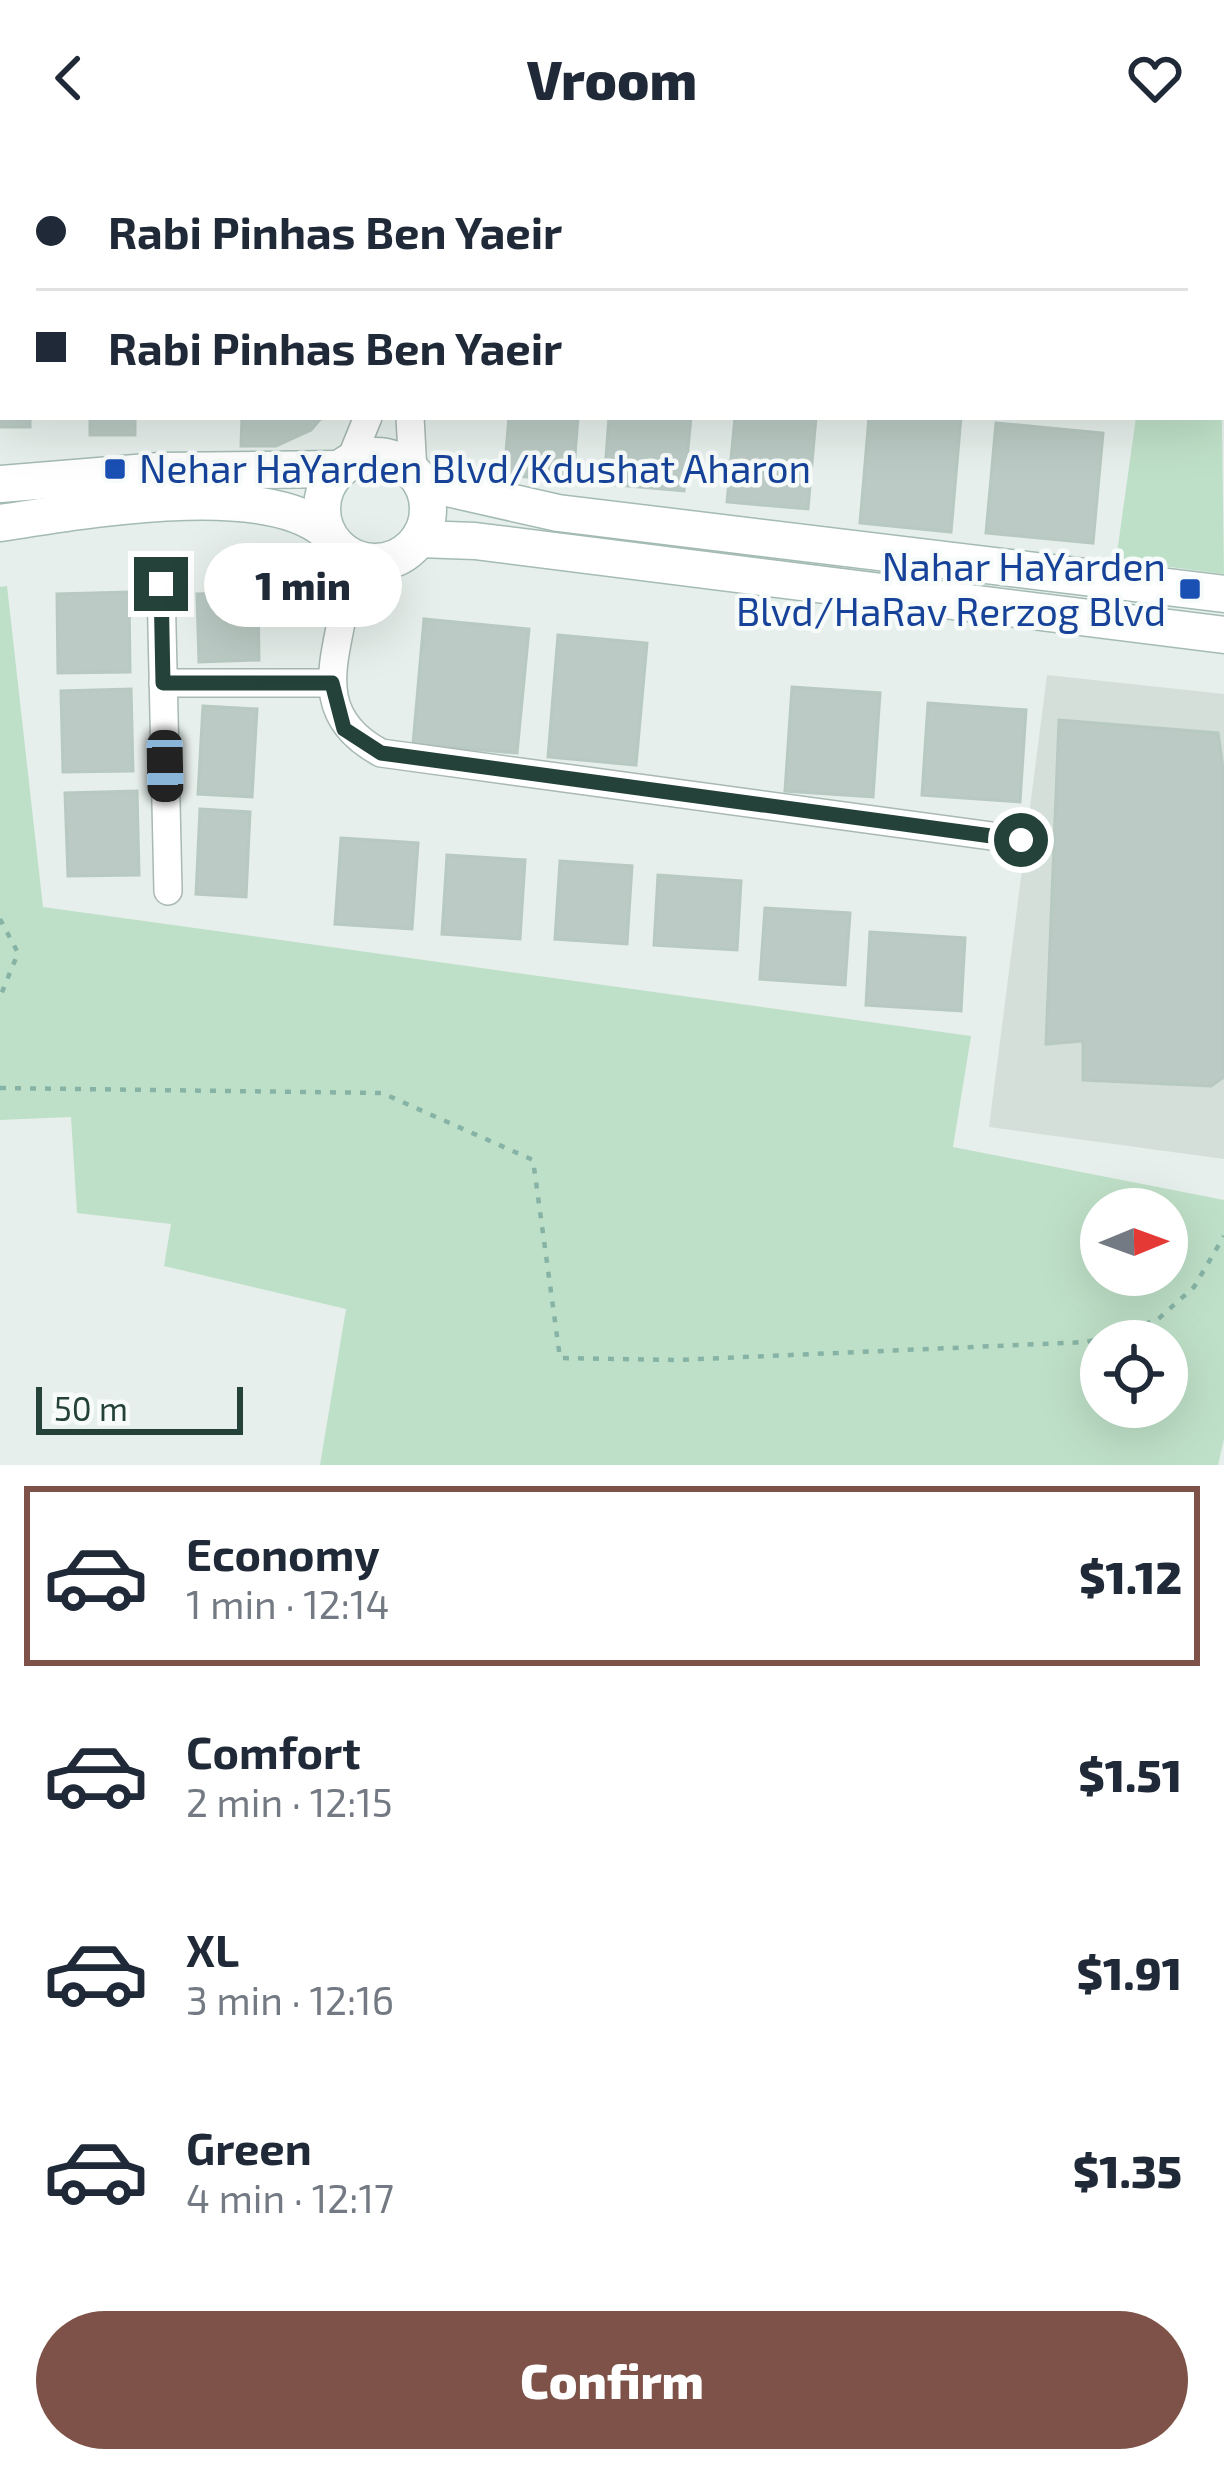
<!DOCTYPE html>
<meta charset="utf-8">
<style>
:root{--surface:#fff;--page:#f2f2f3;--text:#1f2937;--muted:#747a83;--line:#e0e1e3;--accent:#7f5249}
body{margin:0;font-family:"Exo 2",sans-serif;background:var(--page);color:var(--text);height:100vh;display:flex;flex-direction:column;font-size:45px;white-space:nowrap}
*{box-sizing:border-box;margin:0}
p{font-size:39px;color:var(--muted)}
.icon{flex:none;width:66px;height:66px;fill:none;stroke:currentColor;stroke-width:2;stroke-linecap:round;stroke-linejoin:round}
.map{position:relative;height:1309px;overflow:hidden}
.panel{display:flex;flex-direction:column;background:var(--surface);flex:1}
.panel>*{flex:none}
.top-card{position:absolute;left:0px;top:0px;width:1224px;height:264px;box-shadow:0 12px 48px #0002;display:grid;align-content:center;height:264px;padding:0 36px;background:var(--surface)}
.needle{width:78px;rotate:89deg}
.controls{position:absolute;left:1080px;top:1032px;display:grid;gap:24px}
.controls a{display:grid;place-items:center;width:108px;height:108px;border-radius:50%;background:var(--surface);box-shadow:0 12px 48px #0002;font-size:60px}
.scale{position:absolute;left:36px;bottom:30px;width:207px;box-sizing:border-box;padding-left:12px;border:6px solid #24423a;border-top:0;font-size:33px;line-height:42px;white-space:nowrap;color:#24423a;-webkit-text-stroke:9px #f7fbf9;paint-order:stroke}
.end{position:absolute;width:54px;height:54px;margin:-27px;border:15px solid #24423a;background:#fff;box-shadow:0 0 0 6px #fff}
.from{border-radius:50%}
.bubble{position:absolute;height:84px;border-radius:42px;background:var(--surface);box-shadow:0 12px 48px #0002;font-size:39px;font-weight:800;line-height:84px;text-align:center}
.car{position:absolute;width:36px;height:72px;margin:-36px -18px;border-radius:15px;box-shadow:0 0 9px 3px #0007;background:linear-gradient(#222 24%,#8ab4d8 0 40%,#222 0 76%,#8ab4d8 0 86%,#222 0)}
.top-card b{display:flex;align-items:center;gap:42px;height:114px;font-size:45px}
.top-card b+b{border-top:3px solid var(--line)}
.top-card i{width:30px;height:30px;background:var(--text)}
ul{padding:21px 0 0;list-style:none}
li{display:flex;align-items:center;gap:36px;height:180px;margin:0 24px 18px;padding:0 12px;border:6px solid transparent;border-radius:0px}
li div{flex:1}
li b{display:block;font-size:45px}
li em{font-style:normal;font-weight:800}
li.selected{border-color:var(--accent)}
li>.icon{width:108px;height:108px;stroke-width:1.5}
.cta{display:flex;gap:24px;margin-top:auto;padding:24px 36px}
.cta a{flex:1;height:138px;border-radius:72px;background:var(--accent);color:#fff;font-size:48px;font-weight:800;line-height:138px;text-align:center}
header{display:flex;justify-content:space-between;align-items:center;height:156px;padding:0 36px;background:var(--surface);font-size:54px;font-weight:800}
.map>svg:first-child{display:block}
.built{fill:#d4dfda}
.green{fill:#bfe0c8;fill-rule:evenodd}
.building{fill:#bbcac4;stroke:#b8c9c2;stroke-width:3}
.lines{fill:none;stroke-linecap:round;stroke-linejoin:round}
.minor-casing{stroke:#a8b8b2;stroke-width:30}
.secondary-casing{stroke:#a4bbb3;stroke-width:39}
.path{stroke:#86b3a5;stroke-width:4.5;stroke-dasharray:6 9;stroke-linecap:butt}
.minor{stroke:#fff;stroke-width:27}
.secondary{stroke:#fff;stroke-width:36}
.route{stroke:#24423a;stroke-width:15}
.transit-dot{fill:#1a4fb4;stroke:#f7fbf9;stroke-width:4.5}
.labels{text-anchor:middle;stroke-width:9;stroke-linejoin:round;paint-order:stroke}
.transit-label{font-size:39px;fill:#164399;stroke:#f7fbf9;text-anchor:start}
</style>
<header><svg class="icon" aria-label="back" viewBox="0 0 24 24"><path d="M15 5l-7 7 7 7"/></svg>Vroom<svg class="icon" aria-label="heart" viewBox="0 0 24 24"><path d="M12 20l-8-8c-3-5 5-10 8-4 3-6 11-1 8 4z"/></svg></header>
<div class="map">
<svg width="1224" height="1309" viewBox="0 0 1224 1309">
<rect width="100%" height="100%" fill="#e6efeb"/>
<!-- built -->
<path class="built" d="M1047 519 1224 538V1003L989 971Z"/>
<!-- green -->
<g class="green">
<path d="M1221 197 1224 418 1116 404 1136 261H1221Z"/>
<path d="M7 430 43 751 971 880 953 991 1224 1044V1283L1218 1309H320L346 1153 164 1110 171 1068 77 1057 71 961 0 964V431ZM1167 1053V1119H1101V1053ZM1167 1185V1251H1101V1185Z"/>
</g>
<!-- building -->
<g class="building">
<path d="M0 162 3 261H30V271H0Z"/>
<rect x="90" y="261" width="45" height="18"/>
<path d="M242 261 276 262 322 261 311 274 276 290H241Z"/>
<path d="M509 261H578L573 325 504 319Z"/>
<path d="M609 261H691L684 335 604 328Z"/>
<path d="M735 261H816L808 353 727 346Z"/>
<path d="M869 261H961L951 376 860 367Z"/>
<path d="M996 267 1103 277 1093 387 986 377Z"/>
<path d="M129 436 130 516 58 517 57 438Z"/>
<path d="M258 436 259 504 199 506 197 438Z"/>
<path d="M424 463 529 473 517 597 413 588Z"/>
<path d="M558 479 647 487 636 609 548 601Z"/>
<path d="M792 531 880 537 873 641 785 635Z"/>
<path d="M131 533 133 615 63 616 61 535Z"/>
<path d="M928 547 1026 554 1020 646 922 639Z"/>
<path d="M203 550 257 553 252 641 198 638Z"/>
<path d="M1059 564 1218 577 1224 619V921L1211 930 1083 924V885L1046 888Z"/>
<path d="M137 635 139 719 68 720 65 637Z"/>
<path d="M200 653 250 656 246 741 196 738Z"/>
<path d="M341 682 418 687 412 773 335 768Z"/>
<path d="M447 699 525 704 520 783 442 778Z"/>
<path d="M560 705 632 710 627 788 555 783Z"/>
<path d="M658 719 741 725 737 794 654 789Z"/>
<path d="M765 752 850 757 845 829 760 823Z"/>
<path d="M870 776 965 782 961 855 866 849Z"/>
</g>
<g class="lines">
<!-- minor casing -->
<g class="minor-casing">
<g id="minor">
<path d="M444 0 447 3"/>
<path d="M610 3 615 0"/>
<path d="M1208 3 1209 0"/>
<path d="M410 261 413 316"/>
<path d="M350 305 368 261"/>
<path d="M347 398C356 474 291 549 381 597L1021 684"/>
<path d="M161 428 168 735"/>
<path d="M349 449 384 405"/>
<path d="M163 527H332"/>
</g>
</g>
<!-- secondary casing -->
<g class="secondary-casing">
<g id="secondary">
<circle cx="375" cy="353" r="53"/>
<path d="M421 326 558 357 1224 438"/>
<path d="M0 328 160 315 339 313"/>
<path d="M0 367C81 355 264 321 327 376"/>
<path d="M419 383 475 385 1224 479"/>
</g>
</g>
<!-- path -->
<g class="path">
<path d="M0 763 18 797 0 841"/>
<path d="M0 932 382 937 533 1004 560 1202 677 1204 1087 1186 1157 1164 1194 1131 1224 1080"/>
</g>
<!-- minor -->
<use href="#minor" class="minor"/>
<!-- secondary -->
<use href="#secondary" class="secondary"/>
</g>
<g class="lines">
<!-- route -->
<path class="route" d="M161 428 163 527H332L344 573 381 597 1021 684"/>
</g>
<!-- markers -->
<g class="transit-dot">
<rect x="103" y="301" width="24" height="24" rx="6"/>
<rect x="1178" y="421" width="24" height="24" rx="6"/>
</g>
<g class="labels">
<!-- transit labels -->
<g class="transit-label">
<text x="139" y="327">Nehar HaYarden Blvd/Kdushat Aharon</text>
<text x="1166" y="425" text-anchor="end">Nahar HaYarden<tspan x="1166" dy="45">Blvd/HaRav Rerzog Blvd</tspan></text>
</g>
</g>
</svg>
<div class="controls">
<a><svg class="needle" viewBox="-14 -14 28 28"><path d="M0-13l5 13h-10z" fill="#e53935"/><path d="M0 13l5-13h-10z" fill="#747a83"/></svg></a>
<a><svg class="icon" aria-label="locate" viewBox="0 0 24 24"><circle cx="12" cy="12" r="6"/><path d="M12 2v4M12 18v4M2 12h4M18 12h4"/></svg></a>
</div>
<div class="scale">50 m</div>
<i class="end from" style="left:1021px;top:684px"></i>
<i class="end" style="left:161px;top:428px"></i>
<div class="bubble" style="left:204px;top:387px;width:198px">1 min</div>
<i class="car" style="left:165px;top:610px;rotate:179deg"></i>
<div class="top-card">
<b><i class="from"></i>Rabi Pinhas Ben Yaeir</b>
<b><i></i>Rabi Pinhas Ben Yaeir</b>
</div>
</div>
<section class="panel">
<ul>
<li class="selected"><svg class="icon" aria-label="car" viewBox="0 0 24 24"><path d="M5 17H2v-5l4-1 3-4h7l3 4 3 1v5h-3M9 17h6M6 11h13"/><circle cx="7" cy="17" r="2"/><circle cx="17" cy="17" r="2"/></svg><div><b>Economy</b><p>1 min · 12:14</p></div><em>$1.12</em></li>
<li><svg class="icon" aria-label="car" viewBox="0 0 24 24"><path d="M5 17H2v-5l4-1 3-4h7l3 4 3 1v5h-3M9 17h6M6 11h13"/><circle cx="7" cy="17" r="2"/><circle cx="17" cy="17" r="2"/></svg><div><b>Comfort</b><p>2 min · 12:15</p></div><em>$1.51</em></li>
<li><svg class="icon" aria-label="car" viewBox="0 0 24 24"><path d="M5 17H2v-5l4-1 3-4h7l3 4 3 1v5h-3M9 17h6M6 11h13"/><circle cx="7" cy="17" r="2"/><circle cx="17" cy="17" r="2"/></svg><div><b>XL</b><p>3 min · 12:16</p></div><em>$1.91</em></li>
<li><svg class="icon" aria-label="car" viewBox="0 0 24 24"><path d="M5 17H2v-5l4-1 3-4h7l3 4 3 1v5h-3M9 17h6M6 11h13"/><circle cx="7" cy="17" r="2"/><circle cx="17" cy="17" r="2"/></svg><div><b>Green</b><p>4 min · 12:17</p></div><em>$1.35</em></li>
</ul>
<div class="cta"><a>Confirm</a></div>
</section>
